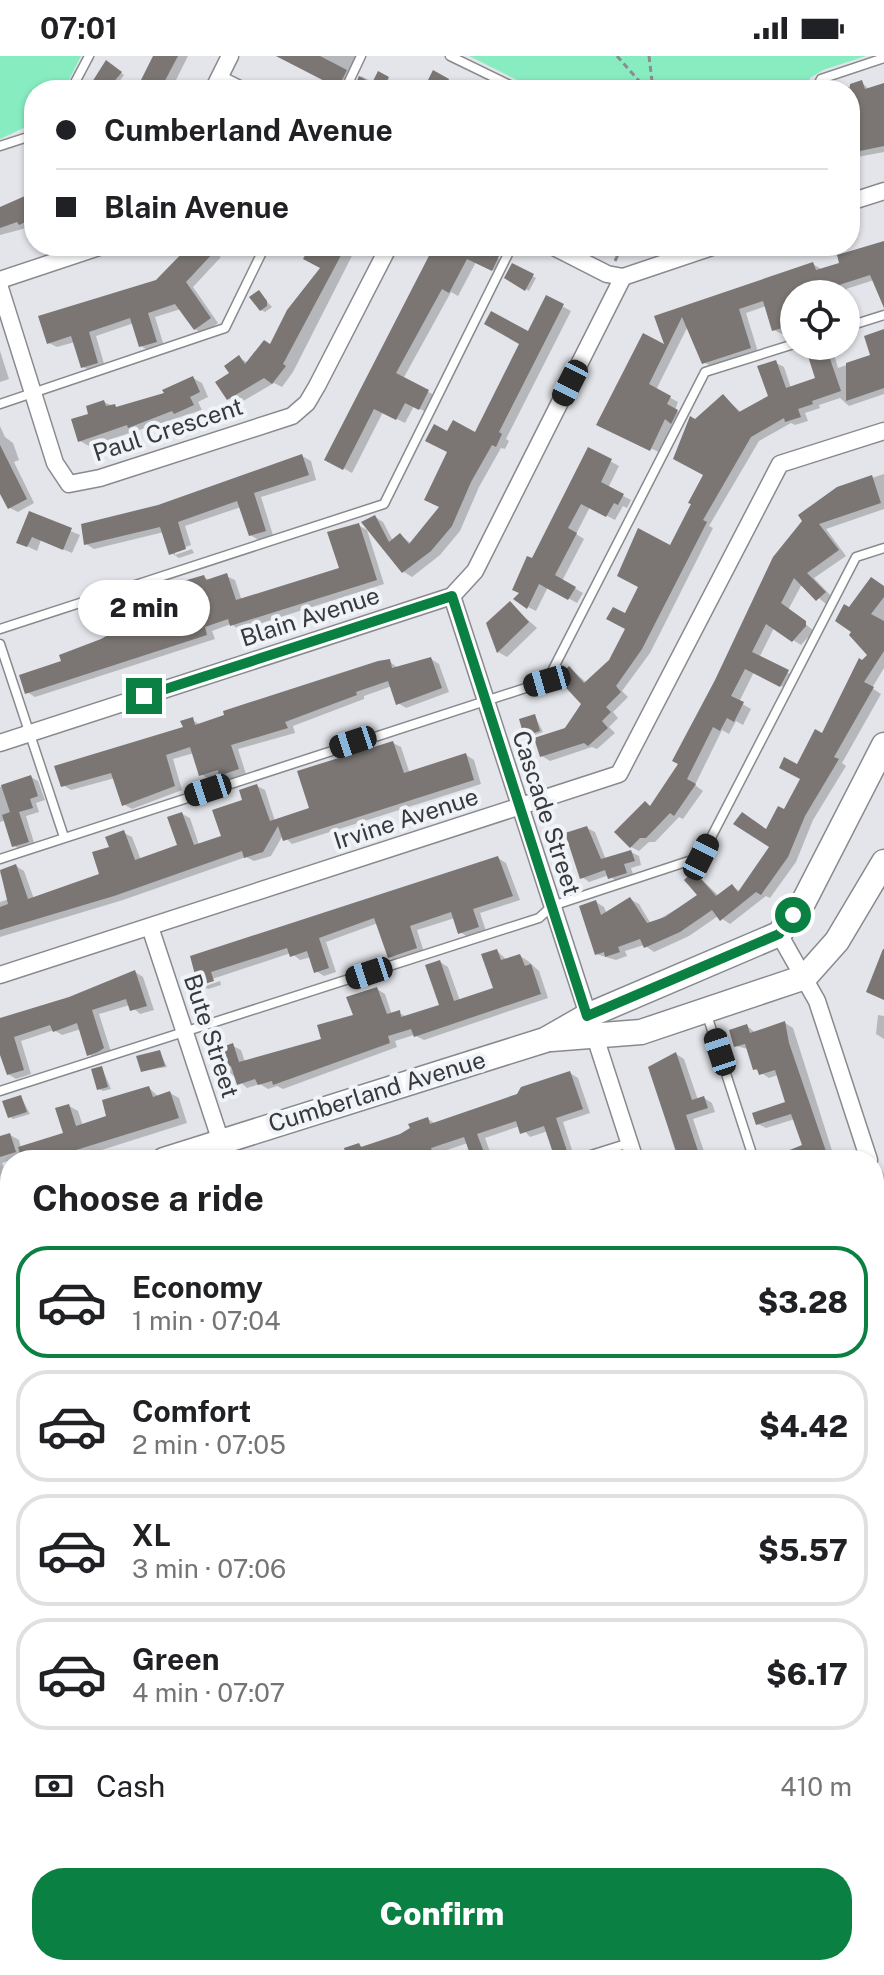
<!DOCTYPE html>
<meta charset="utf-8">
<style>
:root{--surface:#fff;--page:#f6f6f6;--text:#202124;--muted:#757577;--line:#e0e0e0;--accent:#0b8043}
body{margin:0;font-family:"Public Sans",sans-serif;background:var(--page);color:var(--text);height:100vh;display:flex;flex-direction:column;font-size:30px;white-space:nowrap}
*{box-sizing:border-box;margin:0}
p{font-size:26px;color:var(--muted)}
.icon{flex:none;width:44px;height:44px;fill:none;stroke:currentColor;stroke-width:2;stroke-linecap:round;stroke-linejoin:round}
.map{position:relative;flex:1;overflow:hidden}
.sheet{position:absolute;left:0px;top:1094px;width:884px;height:826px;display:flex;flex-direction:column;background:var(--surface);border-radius:32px 32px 0 0;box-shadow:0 2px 6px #0004}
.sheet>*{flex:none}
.hud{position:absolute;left:24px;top:24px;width:836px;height:176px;border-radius:32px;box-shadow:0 2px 6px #0004;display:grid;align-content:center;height:176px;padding:0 32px;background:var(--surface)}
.controls{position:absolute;left:780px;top:224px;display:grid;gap:16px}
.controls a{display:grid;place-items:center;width:80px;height:80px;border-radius:50%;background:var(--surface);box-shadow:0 2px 6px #0004;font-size:40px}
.end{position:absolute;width:36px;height:36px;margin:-18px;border:10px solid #0b8043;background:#fff;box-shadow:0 0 0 4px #fff}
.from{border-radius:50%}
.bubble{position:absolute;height:56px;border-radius:28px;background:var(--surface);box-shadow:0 2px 6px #0004;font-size:26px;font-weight:800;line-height:56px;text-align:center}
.car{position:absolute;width:24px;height:48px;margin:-24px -12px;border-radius:10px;box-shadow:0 0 6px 2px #0007;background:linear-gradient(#222 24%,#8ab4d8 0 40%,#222 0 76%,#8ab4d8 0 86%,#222 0)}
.hud b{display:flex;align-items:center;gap:28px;height:76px;font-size:30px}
.hud b+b{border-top:2px solid var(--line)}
.hud i{width:20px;height:20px;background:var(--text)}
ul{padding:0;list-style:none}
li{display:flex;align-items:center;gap:24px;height:112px;margin:0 16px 12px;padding:0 16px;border:4px solid var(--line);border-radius:32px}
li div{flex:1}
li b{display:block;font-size:30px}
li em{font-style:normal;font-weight:800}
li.active{border-color:var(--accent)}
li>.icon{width:72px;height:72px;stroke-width:1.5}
h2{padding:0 32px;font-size:36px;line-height:96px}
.pay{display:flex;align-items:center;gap:20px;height:88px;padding:0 32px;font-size:30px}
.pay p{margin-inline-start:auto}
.primary-button{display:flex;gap:16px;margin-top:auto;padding:16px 32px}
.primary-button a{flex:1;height:92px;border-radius:32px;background:var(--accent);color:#fff;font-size:32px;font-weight:800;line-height:92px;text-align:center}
.status{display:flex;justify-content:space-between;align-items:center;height:56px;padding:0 40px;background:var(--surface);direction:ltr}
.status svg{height:22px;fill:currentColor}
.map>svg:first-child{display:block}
.green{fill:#88ecc1}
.shadow{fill:#0003}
.building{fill:#7b7674}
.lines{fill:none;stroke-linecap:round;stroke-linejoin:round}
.lane-casing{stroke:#888a8e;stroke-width:11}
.street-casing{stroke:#888a8e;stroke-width:19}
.secondary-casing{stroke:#888a8e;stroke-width:27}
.path{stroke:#8b8c90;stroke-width:3;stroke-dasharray:6 4;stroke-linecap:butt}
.lane{stroke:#fff;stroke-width:8}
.street{stroke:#fff;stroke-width:16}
.secondary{stroke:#fff;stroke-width:24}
.route{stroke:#0b8043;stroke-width:10}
.labels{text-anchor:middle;stroke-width:8;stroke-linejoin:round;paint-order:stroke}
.street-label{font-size:24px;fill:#38393b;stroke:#f0f3f7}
</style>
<div class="status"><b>07:01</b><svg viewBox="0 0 49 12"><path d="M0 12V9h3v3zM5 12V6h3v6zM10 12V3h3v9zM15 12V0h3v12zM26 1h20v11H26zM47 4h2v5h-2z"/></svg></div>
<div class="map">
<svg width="884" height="1919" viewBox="0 0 884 1919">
<rect width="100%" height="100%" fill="#e3e5ea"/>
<!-- green -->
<g class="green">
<path d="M0 0H81L64 34H34V67L0 83Z"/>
<path d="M469 0H866L823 14 810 22 806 34H537Z"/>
</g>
<!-- shadow -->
<g class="shadow">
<path d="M156 0H188L171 34H138Z"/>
<path d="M276 0H362L344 34Z"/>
<path d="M107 7 124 19 113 34H90Z"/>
<path d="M434 17 456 29 453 34H425Z"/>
<path d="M379 18 395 27 392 34H355L361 20 374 27Z"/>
<path d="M861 26 870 34 884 29V96L852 102 850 34 845 32Z"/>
<path d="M34 138V170L0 179V153Z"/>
<path d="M884 186V245L874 224 846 233 857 266 846 270V238H794V275L782 278 774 274 766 250 746 257 758 296 712 311 704 306 688 270 656 334 678 346 675 354 685 360 679 370 673 367 659 396 607 373 644 280 667 292 657 261 813 208 821 213 842 208Z"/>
<path d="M189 190H223L219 200 221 201 193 231 218 267 203 278 195 273 181 253 155 261 164 290 149 295 141 290 134 267 96 280 105 311 91 315 83 311 75 286 57 291 49 287 158 226Z"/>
<path d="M312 190H357L293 316 282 331 274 327 238 348 229 343 232 317 239 302 249 307 271 290 322 212Z"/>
<path d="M436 190H466L479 197 482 193 506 207 501 218 476 206 458 240 451 236 403 323 436 340 428 357 414 350 405 367 383 356 352 417 327 403Z"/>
<path d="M512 209 536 222 529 235 507 221Z"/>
<path d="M259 237 272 251 265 256 261 254Z"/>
<path d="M547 242 571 255 506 383 509 385 505 393 501 392 479 431 460 475 440 499 412 521 404 516 364 467 375 461 383 466 393 485 400 479 412 488 442 451 450 396 448 377 476 378Z"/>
<path d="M884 276V338L849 350 840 342 819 349 820 352 805 357 808 365 795 369 791 367 759 385 709 470 713 472 650 597 622 635 628 641 613 656 618 662 609 671 615 677 597 693 592 691 550 705 542 700 584 648 570 612 587 627 610 605 628 573 626 560 671 492 705 418 696 365 723 340 742 357 770 341 776 307 784 311 791 332 818 324 826 293 834 298 838 312 873 300Z"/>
<path d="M0 295 9 323 0 326Z"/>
<path d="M193 322 202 327 208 341 198 346 202 354 89 390 80 385 91 359 104 346 119 353 166 338Z"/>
<path d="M0 370 5 381 13 387 19 404 14 406 34 447 18 456 10 452 0 434Z"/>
<path d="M588 393 619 410 608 432 631 444 627 452 623 450 615 464 590 451 576 478 584 483 562 525 583 537 577 547 548 531 536 555 528 551 522 537 533 505Z"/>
<path d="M302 400 311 405 316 424 261 441 273 479 259 484 250 479 241 451 185 470 191 489 175 495V499L192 493 194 497 179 502 171 497 164 476 94 493 86 488 159 451Z"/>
<path d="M884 418V453L826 473 846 500 814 522 833 542 826 548 802 528 788 554 814 575 801 589 774 572 759 602 796 621 789 634 754 616 739 646 751 653 743 669 736 665 729 678 722 674 695 729 703 735 683 763 679 761 655 786H649L639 795 631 791 838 433Z"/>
<path d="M30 458 80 479 72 497 41 484 37 495 18 486Z"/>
<path d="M358 469 367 474 384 528 240 574 231 568 212 575 215 583 35 641 27 636 63 606 119 573 142 579 193 558 204 521 211 525 226 520 235 524 242 545 342 513Z"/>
<path d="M884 531V612L872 632 881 638 842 707 846 710 813 764 796 806 770 842 766 840 730 868 718 860 689 880 654 896 644 889 625 895 627 900 616 904 596 898V846L604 851 607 858 630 843 639 848 651 868 700 839 695 817 719 840 732 830 741 836 771 791 767 775 784 756 802 723 798 710 823 679 870 598 850 554Z"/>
<path d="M510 548 537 572 507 601 498 596Z"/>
<path d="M431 603 439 608 449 636 406 652 398 647 392 630 364 640V643L293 670 295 677 238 693 246 718 229 723 222 719 209 723 201 718 194 697 173 703 182 734 132 753 123 748 115 722 71 734 63 729 185 672 192 664 201 669 389 605 398 612Z"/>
<path d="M535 660 543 676 529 681 525 678Z"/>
<path d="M393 687 401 691 410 718 466 699 474 704 481 728 292 788 283 779 271 800 254 805 246 801 123 844 0 881V846L9 843 0 816 16 810 24 815 34 843 101 819 111 792 124 777 132 781 141 804 179 791 182 758 190 762 199 789 224 781 257 730 265 734 275 765 312 753Z"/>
<path d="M31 721 38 725 45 744 36 747 39 756 26 760 35 790 22 794 14 790 6 764 0 766V731Z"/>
<path d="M587 772 595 776 606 804 631 796 639 800 641 809 631 812 634 821 618 827 609 819 589 826 582 821Z"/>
<path d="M498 802 506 807 520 844 480 857 486 875 468 881 460 876 455 862 417 874 424 896 397 905 389 901 378 867 326 886 336 916 324 920 316 915 311 901 300 904 291 897 203 926V931L220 925 221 929 208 933 200 929 192 901Z"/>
<path d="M497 895 507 904 520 900 528 905 539 915 548 942 424 984 414 979 395 985 397 991 283 1033 277 1030 268 1033 260 1028 247 1032 225 1012 233 990 241 994 245 1006 324 984 355 960 377 933 385 938 392 959 399 957 407 961 441 950 440 906 448 911 460 945 495 933Z"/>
<path d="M135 916 143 921 154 954 140 958 130 949 99 958 111 996 97 1003 88 998 81 973 62 979 54 974 21 985 31 1018 16 1023 8 1018 0 992V965L70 943Z"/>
<path d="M878 959 884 960V983L876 978Z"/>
<path d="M785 967 793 972 835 1104H787L804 1090 795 1063 766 1072 758 1068 788 1047 778 1019 769 1022 755 1013 748 993 736 990 747 970 756 977Z"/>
<path d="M160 996 167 1011 143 1015Z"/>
<path d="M676 998 684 1003 698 1044 704 1042 712 1047 715 1056 693 1063 707 1104H678L650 1012Z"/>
<path d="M102 1012 111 1033 103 1035 99 1033Z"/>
<path d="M570 1017 578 1022 590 1057 563 1066 574 1100 564 1103 555 1098 548 1075 530 1081 520 1070 485 1082 493 1104H474L468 1087 438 1097 440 1104H321L359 1089 364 1092 401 1080 428 1063 436 1068 518 1040Z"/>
<path d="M149 1032 159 1041 170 1037 179 1042 187 1067 70 1104H24L23 1101 10 1104 2 1107 8 1124 0 1127V1083L10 1079 19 1084 21 1092 66 1078 69 1050 78 1055 83 1070 109 1061Z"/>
<path d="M21 1041 30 1058 13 1063 10 1061Z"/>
<path d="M10 1201V1234L0 1238V1204Z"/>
<path d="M874 1227 884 1258V1363L874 1366V1340L881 1337 874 1312Z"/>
<path d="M10 1350V1377L0 1381V1353Z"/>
<path d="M884 1437V1461L874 1465V1440Z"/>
<path d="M10 1460V1499L4 1501 0 1499V1464Z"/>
<path d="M874 1498 880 1507 874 1514Z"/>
<path d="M884 1571V1611L874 1614 875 1574Z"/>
<path d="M884 1691V1724L880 1725 874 1722V1694Z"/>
<path d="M0 1740 10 1770 0 1776Z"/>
<path d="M10 1856V1883L0 1886V1860Z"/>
<path d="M211 1910H321L293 1919H184Z"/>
<path d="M515 1910H542L545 1919H518Z"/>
<path d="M603 1910H740L712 1919H592L591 1914Z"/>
</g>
<!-- building -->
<g class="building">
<path d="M153 0H178L160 34H136Z"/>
<path d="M276 0H320L347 14 338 32Z"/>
<path d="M106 4 122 16 107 34H87Z"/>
<path d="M433 14 449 23 444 34H423Z"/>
<path d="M378 15 389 21 383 32 386 34H353L359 20 372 27Z"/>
<path d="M862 24 865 33 884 27V90L850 97V28Z"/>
<path d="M34 136V162L19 169 17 166 0 172V151Z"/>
<path d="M884 185V252L870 219 839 229 842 238H794V261L787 263 789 270 772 275 763 245 739 253 751 292 702 308 682 261 649 328 671 340 667 348 678 354 671 368 665 363 650 395 596 369 643 277 664 288 654 260 813 206 816 214 839 207 837 199Z"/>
<path d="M189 190H213L215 195 186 226 211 262 194 274 175 248 148 257 157 286 139 291 130 262 89 276 98 307 81 312 71 280 47 288 38 260 156 224Z"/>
<path d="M310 190H346L283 308 286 310 272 328 264 322 227 344 215 326 229 317 224 310 239 299 245 308 264 284 270 288 287 254 320 212 303 203Z"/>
<path d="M434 190H474L479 195 481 190 499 200 492 215 467 203 449 237 442 233 396 317 429 334 419 354 405 347 396 364 374 353 343 414 324 404Z"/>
<path d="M512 207 534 218 525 235 504 222Z"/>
<path d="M259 234 267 245V250L260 255 249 241Z"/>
<path d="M546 239 564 248 499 376 502 378 496 391 492 389 471 426 452 470 431 495 402 517 361 466 375 459 389 486 400 477 409 488 439 451 424 444 447 396 425 385 434 368 447 375 453 364 475 376 519 288 484 268 491 255 528 275Z"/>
<path d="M884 273V332L846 345V307L870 299 864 280Z"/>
<path d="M826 291 841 335 812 345 813 348 798 353 801 361 785 366 784 362 751 381 703 464 707 466 642 593 616 630 621 636 606 651 611 656 602 665 608 672 588 690 584 687 540 701 534 682 565 672 581 648 557 622 569 610 584 627 609 604 625 573 606 563 613 551 625 557 638 531 617 520 638 472 670 489 691 448 688 447 703 419 673 403 690 360 695 363 723 338 739 356 768 340 757 310 776 304 786 332 815 322 807 297Z"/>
<path d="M193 320 200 336 190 341 194 349 174 358 172 355 128 372 127 369 78 386 71 363 88 358 86 350 104 344 106 350 115 348 116 351 164 337 162 334Z"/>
<path d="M0 389 27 443 8 453 0 438Z"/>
<path d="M588 391 612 403 601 426 624 438 618 449 614 447 606 461 581 448 568 472 577 477 555 519 576 531 568 544 539 528 527 553 513 543 519 537 512 534 527 500 532 502Z"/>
<path d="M302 398 309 419 254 437 266 475 249 480 237 445 178 466 186 493 169 499 160 471 84 489 81 468 158 449Z"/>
<path d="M872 419 881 447 819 468 839 494 807 517 826 536 816 545 794 522 781 547 806 565V570L792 586 766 568 752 596 789 614 780 631 745 613 731 640 744 646 734 666 727 662 720 675 713 671 687 723 696 728 674 760 670 757 646 782H640L630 792 614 776 645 745 650 750 678 708 672 705 715 624 773 501 802 465 798 459 837 431Z"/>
<path d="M29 455 72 472 63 494 32 481 27 491 16 487Z"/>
<path d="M359 467 377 524 230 570 228 563 205 571 207 579 25 638 19 619 61 605 59 599 101 583 108 579 106 575 119 570 122 579 138 574 139 578 190 557 180 526 204 519 206 524 227 517 236 544 339 512 327 476Z"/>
<path d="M871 521 884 530V541L871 558 884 565V595L864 626 874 631 834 701 839 703 805 760 788 801 761 839 756 836 720 865 712 854 680 876 644 892 640 883 618 891 620 896 605 901 604 896 595 899 579 850 596 844 601 859 630 841 647 867 665 861 697 839 684 824 694 815 716 840 732 828 738 836 769 791 733 768 742 756 766 773 778 750 784 753 800 723 779 712 784 701 797 708 815 673 822 677 859 602 862 604 867 599 849 579 851 576 835 565 844 548 849 551Z"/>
<path d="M510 545 529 566 497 597 486 567Z"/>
<path d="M431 601 442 632 396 649 388 625 356 636 357 639 285 666 288 672 231 689 239 713 219 720 218 714 199 720 190 691 166 699 175 730 122 750 111 717 61 731 54 710 183 671 180 665 193 661 195 669 224 659 223 655 378 605 390 603 392 612Z"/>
<path d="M535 658 540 675 524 680 519 663Z"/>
<path d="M393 685 404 717 466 697 474 724 283 785 278 770 263 796 244 802 242 795 114 840 0 874V851L8 848 0 814 16 808 28 843 99 818 92 796 109 791 105 781 124 774 135 804 177 789 167 761 182 756 194 789 221 780 212 754 242 744 239 734 257 728 270 765 309 752 297 715Z"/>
<path d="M31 719 38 740 30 743 33 752 19 756 29 786 12 791 2 759 10 756 1 729Z"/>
<path d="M587 770 601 803 631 794 635 805 624 808 627 817 608 823 605 814 580 823 565 777Z"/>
<path d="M498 800 513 840 473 853 479 871 458 878 451 856 410 870 417 892 388 902 374 862 319 882 329 912 314 917 307 895 290 901 287 892 211 916 214 925 198 930 190 900Z"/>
<path d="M497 893 501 904 520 898 525 910 531 908 541 938 414 981 411 973 388 980 390 987 273 1029 272 1025 258 1029 255 1023 237 1029 231 1010 223 1013 217 993 233 987 239 1006 321 983 317 969 353 959 346 941 377 931 387 958 400 954 401 961 439 949 425 909 440 904 454 945 493 932 481 898Z"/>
<path d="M883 893H884V944L866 936Z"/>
<path d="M135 914 147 950 130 955 126 943 92 954 104 992 98 996 87 1000 77 967 53 976 50 969 14 981 24 1014 7 1019 0 999V962L69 941Z"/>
<path d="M785 965 789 987 829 1104H765L802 1089 791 1058 756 1069 752 1057 785 1046 775 1014 759 1019 757 1013 753 1014 745 988 734 991 729 974 747 968 750 977Z"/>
<path d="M160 994 165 1010 141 1016 136 1000Z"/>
<path d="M676 996 692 1044 704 1040 708 1052 686 1059 701 1104H679L648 1011Z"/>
<path d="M102 1010 108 1031 97 1034 91 1013Z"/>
<path d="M570 1015 583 1053 556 1062 567 1095 554 1100 544 1070 520 1078 516 1065 477 1078 487 1104H472L464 1081 431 1092 433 1100 420 1104H409L407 1098 388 1104H329L345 1096 344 1092 359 1087 361 1091 400 1078 410 1072 408 1068 428 1061 430 1068 517 1038 521 1031Z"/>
<path d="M149 1030 153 1041 170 1035 179 1062 44 1104H22L18 1091 63 1077 55 1052 69 1048 76 1070 106 1060 102 1044Z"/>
<path d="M21 1039 27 1056 8 1062 2 1045Z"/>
<path d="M10 1077 16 1096 0 1101V1080Z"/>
</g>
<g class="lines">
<!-- lane casing -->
<g class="lane-casing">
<g id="lane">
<path d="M450 0 520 34"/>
<path d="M71 34 89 0"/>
<path d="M345 34 361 0"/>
<path d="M816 34 821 23 884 2"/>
<path d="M0 90 34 79"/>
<path d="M846 271 884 259"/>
<path d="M0 348 225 272 265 190"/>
<path d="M0 573 384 448 512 190"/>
<path d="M0 588 64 781"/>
<path d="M0 803 547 625 705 316 794 288"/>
<path d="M706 956 754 1104"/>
<path d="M0 1035 539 862 552 850 701 801 856 501 884 492"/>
<path d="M575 1104 629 1087"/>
<path d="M0 1288 10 1285"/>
<path d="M874 1475 884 1504"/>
<path d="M874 1519 884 1515"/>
<path d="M0 1547 10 1543"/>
<path d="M874 1772 884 1769"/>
<path d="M0 1805 10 1801"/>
<path d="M420 1919 448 1910"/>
</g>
</g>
<!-- street casing -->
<g class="street-casing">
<g id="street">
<path d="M219 23 241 34"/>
<path d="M213 34 230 0"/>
<path d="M850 146 884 135"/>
<path d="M552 190 607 218 623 221 715 190"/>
<path d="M0 224 102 190"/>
<path d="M0 232 55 407 69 428 100 422 292 360 307 347 317 330 389 190"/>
<path d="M452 540 635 1104"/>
<path d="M0 687 452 540 475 515 623 221"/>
<path d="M150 871 227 1104"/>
<path d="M779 878 817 945 869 1104"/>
<path d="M0 919 619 718 780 408 884 375"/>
<path d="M874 1120 884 1151"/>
<path d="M874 1391 884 1388"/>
<path d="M0 1415 10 1412"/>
<path d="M874 1650 884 1646"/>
<path d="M874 1840 884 1871"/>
<path d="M874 1899 884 1896"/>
<path d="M489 1910 492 1919"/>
<path d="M40 1919 68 1910"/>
<path d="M813 1919 840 1910"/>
</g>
</g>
<!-- secondary casing -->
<g class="secondary-casing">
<g id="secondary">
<path d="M551 983 641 976 805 921 837 885 884 806"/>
<path d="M164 1104 545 984 587 960 779 878 804 845 884 689"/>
<path d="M0 1158 10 1155"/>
<path d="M0 1675 10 1705"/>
<path d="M75 1910 78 1919"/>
</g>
</g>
<!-- path -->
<g class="path">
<path d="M617 0 647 34"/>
<path d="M649 0 653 34"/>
<path d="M615 205 622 190"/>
</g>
<!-- lane -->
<use href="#lane" class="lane"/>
<!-- street -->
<use href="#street" class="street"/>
<!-- secondary -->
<use href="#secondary" class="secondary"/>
</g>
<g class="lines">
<!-- route -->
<path class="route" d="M144 640 452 540 587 960 779 878 793 859"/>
</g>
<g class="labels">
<!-- street labels -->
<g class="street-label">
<text transform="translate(168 374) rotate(-18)" y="8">Paul Crescent</text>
<text transform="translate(310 561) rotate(-18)" y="8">Blain Avenue</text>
<text transform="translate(546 757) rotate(72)" y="8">Cascade Street</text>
<text transform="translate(406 763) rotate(-18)" y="8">Irvine Avenue</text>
<text transform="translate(211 980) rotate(72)" y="8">Bute Street</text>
<text transform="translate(377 1036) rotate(-17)" y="8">Cumberland Avenue</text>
</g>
</g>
</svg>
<div class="controls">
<a><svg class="icon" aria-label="locate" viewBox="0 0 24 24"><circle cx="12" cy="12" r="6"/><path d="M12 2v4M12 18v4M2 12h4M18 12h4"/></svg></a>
</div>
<i class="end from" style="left:793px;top:859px"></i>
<i class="end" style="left:144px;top:640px"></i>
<div class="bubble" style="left:78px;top:524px;width:132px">2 min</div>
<i class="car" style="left:570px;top:327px;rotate:207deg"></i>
<i class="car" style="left:547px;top:625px;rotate:254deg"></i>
<i class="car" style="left:353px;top:686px;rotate:252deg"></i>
<i class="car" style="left:208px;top:734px;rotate:252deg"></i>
<i class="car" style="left:701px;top:801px;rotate:27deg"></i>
<i class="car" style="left:369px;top:917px;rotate:252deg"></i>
<i class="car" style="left:720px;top:996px;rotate:342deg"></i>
<div class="hud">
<b><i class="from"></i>Cumberland Avenue</b>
<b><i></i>Blain Avenue</b>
</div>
<section class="sheet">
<h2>Choose a ride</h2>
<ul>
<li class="active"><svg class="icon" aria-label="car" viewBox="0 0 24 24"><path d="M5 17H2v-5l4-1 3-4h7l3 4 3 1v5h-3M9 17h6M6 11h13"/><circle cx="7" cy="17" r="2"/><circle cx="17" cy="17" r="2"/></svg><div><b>Economy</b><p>1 min · 07:04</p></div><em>$3.28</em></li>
<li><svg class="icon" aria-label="car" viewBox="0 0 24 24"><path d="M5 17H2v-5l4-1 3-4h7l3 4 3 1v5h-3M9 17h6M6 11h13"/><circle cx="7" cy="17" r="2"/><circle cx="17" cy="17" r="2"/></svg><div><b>Comfort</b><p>2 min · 07:05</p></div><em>$4.42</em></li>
<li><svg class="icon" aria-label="car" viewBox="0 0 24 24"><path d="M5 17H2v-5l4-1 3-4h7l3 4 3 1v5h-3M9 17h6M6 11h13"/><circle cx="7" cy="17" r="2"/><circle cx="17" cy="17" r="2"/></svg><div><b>XL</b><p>3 min · 07:06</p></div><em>$5.57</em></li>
<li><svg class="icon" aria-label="car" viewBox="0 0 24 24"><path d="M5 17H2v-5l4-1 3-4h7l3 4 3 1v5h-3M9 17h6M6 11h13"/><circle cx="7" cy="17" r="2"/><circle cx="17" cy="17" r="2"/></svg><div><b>Green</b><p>4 min · 07:07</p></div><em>$6.17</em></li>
</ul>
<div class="pay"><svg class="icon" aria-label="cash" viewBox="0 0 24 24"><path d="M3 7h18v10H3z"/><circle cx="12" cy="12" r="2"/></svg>Cash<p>410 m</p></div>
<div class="primary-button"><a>Confirm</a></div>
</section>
</div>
